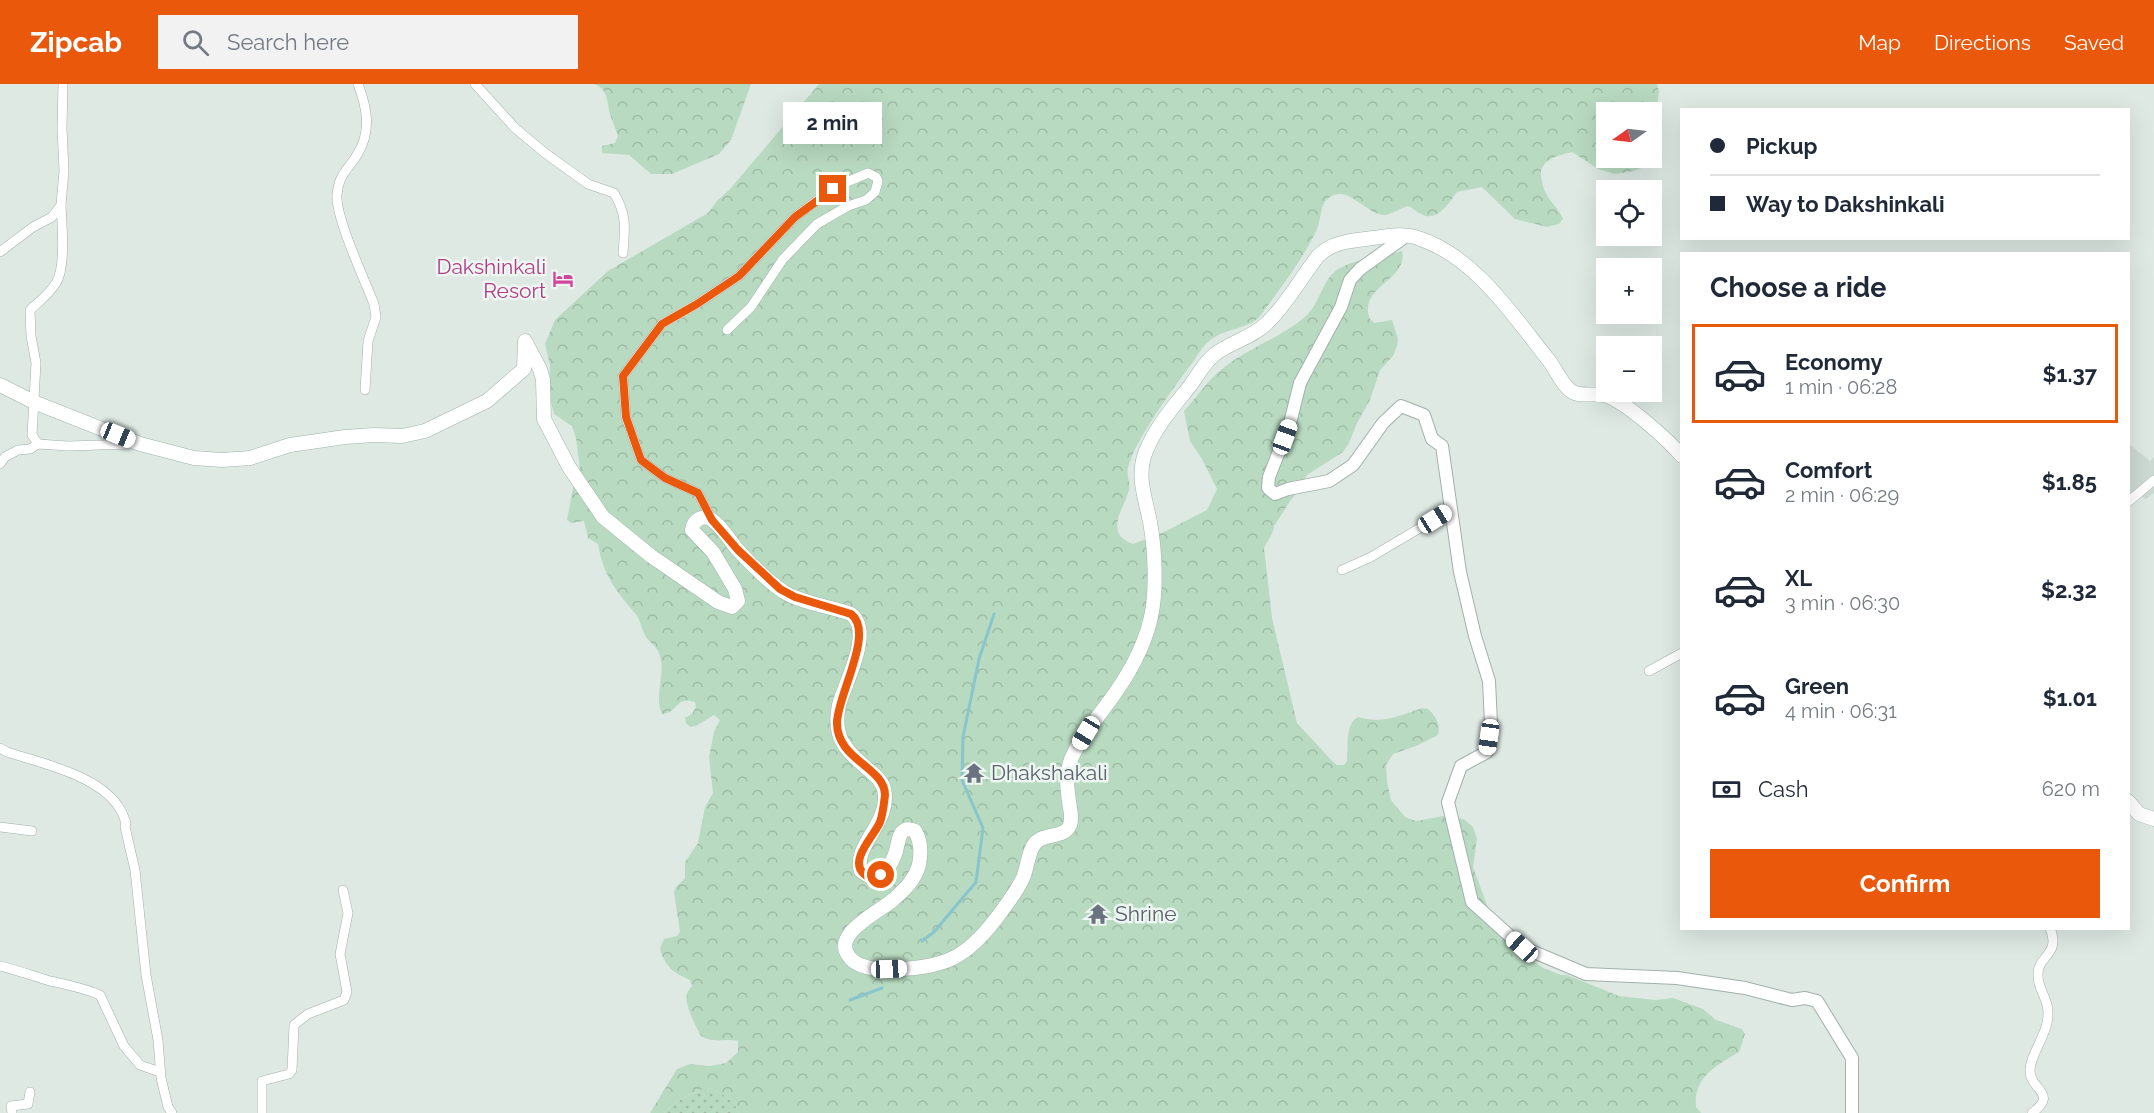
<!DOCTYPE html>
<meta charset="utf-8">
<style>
:root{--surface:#fff;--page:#f2f2f3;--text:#1f2937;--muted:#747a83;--line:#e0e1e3;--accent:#ea580c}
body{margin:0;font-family:Raleway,sans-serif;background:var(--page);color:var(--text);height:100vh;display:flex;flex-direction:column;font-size:22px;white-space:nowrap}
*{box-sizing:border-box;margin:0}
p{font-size:20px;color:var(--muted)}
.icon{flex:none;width:33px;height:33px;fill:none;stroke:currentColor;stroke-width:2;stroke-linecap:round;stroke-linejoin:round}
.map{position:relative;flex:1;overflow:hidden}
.drawer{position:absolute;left:1680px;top:168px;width:450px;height:678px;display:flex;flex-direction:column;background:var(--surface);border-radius:0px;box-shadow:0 6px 24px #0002}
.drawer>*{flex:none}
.guide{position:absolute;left:1680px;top:24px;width:450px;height:132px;border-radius:0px;box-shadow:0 6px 24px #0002;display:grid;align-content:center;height:132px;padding:0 30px;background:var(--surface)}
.needle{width:39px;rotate:256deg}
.tools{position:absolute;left:1596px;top:18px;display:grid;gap:12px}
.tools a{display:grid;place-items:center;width:66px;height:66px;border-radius:0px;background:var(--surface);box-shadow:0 6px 24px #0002;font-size:30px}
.end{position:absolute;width:27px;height:27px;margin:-14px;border:8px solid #ea580c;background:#fff;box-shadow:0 0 0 3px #fff}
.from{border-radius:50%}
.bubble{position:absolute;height:42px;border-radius:0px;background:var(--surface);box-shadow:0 6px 24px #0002;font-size:20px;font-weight:700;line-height:42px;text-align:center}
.car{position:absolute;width:18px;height:36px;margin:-18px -9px;border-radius:8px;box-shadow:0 0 4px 2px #0007;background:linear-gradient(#fff 24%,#345 0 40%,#fff 0 76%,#345 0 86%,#fff 0)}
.guide b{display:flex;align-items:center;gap:21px;height:57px;font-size:22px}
.guide b+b{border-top:2px solid var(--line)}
.guide i{width:15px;height:15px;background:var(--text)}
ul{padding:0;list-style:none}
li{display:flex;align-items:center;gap:18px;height:99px;margin:0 12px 9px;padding:0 18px;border:3px solid transparent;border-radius:0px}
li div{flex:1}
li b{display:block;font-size:22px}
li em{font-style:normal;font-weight:700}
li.on{border-color:var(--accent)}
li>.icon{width:54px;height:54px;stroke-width:1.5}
h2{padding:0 30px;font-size:27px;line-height:72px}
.pay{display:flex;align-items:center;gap:15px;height:66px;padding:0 30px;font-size:22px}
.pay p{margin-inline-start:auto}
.action{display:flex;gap:12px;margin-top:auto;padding:12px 30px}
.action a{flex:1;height:69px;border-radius:0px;background:var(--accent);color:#fff;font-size:24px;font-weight:700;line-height:69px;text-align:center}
header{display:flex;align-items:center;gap:36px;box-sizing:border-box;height:84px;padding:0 30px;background:var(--accent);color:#fff}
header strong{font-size:28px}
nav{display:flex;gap:33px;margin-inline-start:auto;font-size:21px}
.search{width:420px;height:54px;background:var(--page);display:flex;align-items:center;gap:15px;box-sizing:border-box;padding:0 21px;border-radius:0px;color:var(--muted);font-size:22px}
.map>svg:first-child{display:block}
.built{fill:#cdd9d3}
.grass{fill:url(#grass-dots)}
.forest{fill:url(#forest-crowns);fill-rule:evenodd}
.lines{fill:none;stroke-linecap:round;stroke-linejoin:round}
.stream{stroke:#88c5cd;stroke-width:3}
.minor-casing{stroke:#a1b0ab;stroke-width:10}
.tertiary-casing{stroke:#a1b0ab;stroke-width:14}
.secondary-casing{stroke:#9eb4ab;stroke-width:15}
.minor{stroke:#fff;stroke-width:9}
.tertiary{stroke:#fff;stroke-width:12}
.secondary{stroke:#fff;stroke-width:14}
.route{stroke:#ea580c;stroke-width:8}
.labels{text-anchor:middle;stroke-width:5;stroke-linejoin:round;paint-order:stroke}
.hotel-label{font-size:21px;fill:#b23c85;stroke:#eef6f2;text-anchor:end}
.worship-label{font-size:21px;fill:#5b616d;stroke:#eef6f2;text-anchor:start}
</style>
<header>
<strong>Zipcab</strong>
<div class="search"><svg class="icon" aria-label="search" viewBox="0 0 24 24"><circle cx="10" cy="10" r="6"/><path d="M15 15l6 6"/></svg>Search here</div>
<nav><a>Map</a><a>Directions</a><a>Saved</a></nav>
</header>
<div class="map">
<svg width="2154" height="1029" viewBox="0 0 2154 1029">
<defs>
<pattern id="grass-dots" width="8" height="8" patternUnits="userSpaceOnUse" patternTransform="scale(1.5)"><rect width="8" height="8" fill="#b8dac0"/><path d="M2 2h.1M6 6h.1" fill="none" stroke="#9ebca5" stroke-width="1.8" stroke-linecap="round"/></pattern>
<pattern id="forest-crowns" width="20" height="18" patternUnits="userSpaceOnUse" patternTransform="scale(1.5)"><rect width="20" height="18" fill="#b8dac0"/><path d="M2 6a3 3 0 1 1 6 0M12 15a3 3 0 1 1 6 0" fill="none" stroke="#9ebca5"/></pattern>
</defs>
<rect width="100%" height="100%" fill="#dee9e4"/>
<!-- built -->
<path class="built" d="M2128 359 2150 377 2154 373V409L2146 415 2132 408 2129 410Z"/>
<!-- grass -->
<path class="grass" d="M711 1004C723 1011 734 1015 739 1029H664C675 1016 695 1007 711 1004Z"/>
<!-- forest -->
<g class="forest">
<path d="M594 0H751L731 56 719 70 672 90H651L629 71 602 69V62L615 59 618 52C616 46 613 39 611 33 606 19 610 6 594 0Z"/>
<path d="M819 0H1657L1659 7 1655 43 1659 55 1656 78 1634 87 1615 90 1598 85 1572 68C1556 72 1536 77 1542 97 1543 102 1544 107 1547 111 1552 120 1559 125 1563 135L1559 140 1547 143 1515 135 1482 103 1457 108C1449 119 1437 139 1421 130 1416 128 1413 124 1408 122 1400 124 1391 131 1383 131 1365 129 1348 101 1330 113 1319 120 1322 134 1317 145 1302 177 1280 205 1260 232 1250 245 1223 244 1208 258 1200 265 1196 275 1189 283 1174 303 1132 361 1128 384 1126 391 1131 399 1129 406 1124 425 1103 449 1133 460L1164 448 1207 426 1217 405 1202 375 1190 357 1184 327C1196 314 1207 297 1221 286 1247 264 1281 254 1306 232 1322 217 1322 191 1344 182 1362 174 1384 172 1402 167 1409 196 1357 203 1370 235L1374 239 1392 236 1398 255 1397 262 1393 272 1380 286 1370 316 1357 339 1349 359 1343 368 1307 391 1274 442C1274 449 1267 457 1264 464L1272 534 1297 639 1333 678 1337 681H1344L1347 677C1349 663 1344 641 1358 633 1382 640 1400 632 1422 624L1428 625C1435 631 1441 640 1438 651L1416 662 1393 670 1386 681 1387 698 1391 716 1405 733 1416 737 1449 731 1465 736 1473 743 1477 755 1473 783 1495 843 1510 860 1543 884 1561 891H1567L1619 912 1655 916 1673 914 1703 925 1716 936 1742 945 1745 950 1739 968C1717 981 1693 993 1696 1023L1701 1029H739C734 1015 723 1011 711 1004 694 1007 675 1016 664 1029H650L677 985 690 980 710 982 726 979 738 968V957C725 954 714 960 701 952 696 943 684 920 687 910 688 907 690 904 692 902L690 896C674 889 664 882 660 864L664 855 677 852 680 848 674 808 676 803 685 794V778L698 759 705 723 713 709 709 673 714 648 720 636 714 631 696 642 690 643 686 639 685 634 692 630 696 623 695 618C676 611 678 629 662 630 653 610 668 587 658 567 655 561 649 558 646 553 641 545 641 535 634 528 615 506 603 490 598 460L588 454 584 437 571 439 567 436 573 404 580 385 576 354 572 342 554 330 549 311 550 281 545 260 555 236 608 187 708 129 717 117 730 105ZM1606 28H1652V74H1606Z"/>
</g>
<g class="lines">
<!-- stream -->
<g class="stream">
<path d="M922 857 934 848 976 798 983 744 962 696 963 653 979 575 994 530"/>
<path d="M850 916 882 904"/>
</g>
<!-- minor casing -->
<g class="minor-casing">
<g id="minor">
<path d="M358 0C367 24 372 47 357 71 347 87 339 90 337 111 335 132 365 197 374 220L376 233 368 257 365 306"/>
<path d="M475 0 515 44 545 69 588 100 614 109C627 131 625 143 623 169"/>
<path d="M0 168 33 143 52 133 61 121 64 87 62 44 63 0"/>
<path d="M38 360 32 351 36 279 31 252 30 226C39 218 50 209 56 199 66 184 62 140 61 121"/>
<path d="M0 380 5 373 18 366 30 365 38 360 68 362 132 360"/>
<path d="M2128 418 2154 396"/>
<path d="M712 436 698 409 665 394 641 376 626 333 623 292 662 240 697 220 739 192 795 133 833 104 868 89 876 93 878 97 875 108 866 116 848 122 817 140 783 175 751 223 727 246"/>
<path d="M1342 486 1371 473 1452 425"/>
<path d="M1649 587 1682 569"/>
<path d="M0 664 7 668C41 679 97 691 118 722 122 727 124 733 126 739L125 743 135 786 146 891 158 956 161 994 168 1023 172 1029"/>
<path d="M0 743 32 747"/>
<path d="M0 882C17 886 33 892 50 897 68 901 84 904 100 911L124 962 140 981 160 988"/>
<path d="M12 1029 11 1022 28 1020 30 1008"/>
<path d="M262 1029V997L289 990 292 986 294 941 308 930 344 916 347 908 340 870 348 829 343 806"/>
<path d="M2032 1029C2059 1009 2030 1006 2030 987 2029 975 2044 954 2047 939 2052 915 2037 908 2038 890 2038 871 2061 871 2050 844"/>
</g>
</g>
<!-- tertiary casing -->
<g class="tertiary-casing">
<path id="tertiary" d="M1406 152 1360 185 1350 196 1341 223 1300 299 1290 339 1269 393 1268 404 1275 410 1288 405 1329 397 1353 381 1383 339 1401 322 1424 331 1432 355 1442 362 1460 488 1475 552 1489 597 1491 639 1487 668 1461 682 1448 718 1472 818 1522 863 1586 890 1677 894 1745 904 1792 916 1805 914 1817 917 1852 974V1029"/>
</g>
<!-- secondary casing -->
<g class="secondary-casing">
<g id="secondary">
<path d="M525 257 540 285 543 296 544 335 569 383 603 433 651 472 718 518 732 523 738 517 735 505 713 468 692 446C693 436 703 430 712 436 722 443 729 455 736 464 750 479 767 497 784 508 804 520 830 522 851 530 874 548 845 598 839 621 832 655 846 666 870 687 876 692 882 697 884 705 892 738 852 762 861 787L870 793 884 789C889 783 894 775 896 767 899 756 899 740 915 747 920 755 921 764 920 774 919 791 907 804 894 815 880 828 828 850 851 875 862 886 885 886 900 885 947 883 967 872 995 836 1005 823 1016 809 1023 794 1027 784 1028 771 1033 762 1041 747 1064 756 1070 741 1072 735 1071 729 1070 724 1067 705 1064 687 1074 669 1082 652 1094 638 1105 623 1125 597 1144 565 1151 533 1157 506 1155 465 1150 438 1145 413 1136 391 1146 367 1156 342 1174 322 1190 302 1198 291 1204 279 1214 271 1230 258 1252 254 1267 239 1287 220 1301 194 1318 172 1333 157 1352 157 1373 154 1387 152 1404 149 1418 154 1474 172 1512 230 1547 274 1555 283 1561 300 1571 307 1581 314 1596 308 1607 312 1627 319 1667 355 1682 372"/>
<path d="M0 301 36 319 140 360 194 374 222 376 250 374 290 361 345 353 374 351 402 352 425 347 487 317 524 285 525 259"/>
<path d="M2128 717 2139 730 2154 735"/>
</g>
</g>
<!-- minor -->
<use href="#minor" class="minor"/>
<!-- tertiary -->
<use href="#tertiary" class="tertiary"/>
<!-- secondary -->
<use href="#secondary" class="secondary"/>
</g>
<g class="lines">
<!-- route -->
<path class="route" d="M833 105 795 133 739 192 697 220 662 240 623 292 626 333 641 376 665 394 698 409 712 436 738 466 780 505 795 513 851 530C875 548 838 610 837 638 836 676 885 683 885 711 884 719 883 730 880 738 875 751 848 776 864 790 869 795 875 793 881 791"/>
</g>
<!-- icons -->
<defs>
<g id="hotel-bare" transform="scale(1.62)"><path d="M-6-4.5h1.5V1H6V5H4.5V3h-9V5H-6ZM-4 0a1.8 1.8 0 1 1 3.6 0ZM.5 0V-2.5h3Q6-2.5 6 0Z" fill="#d1479c" stroke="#eef6f2" stroke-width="2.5" paint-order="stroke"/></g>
<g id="temple-bare" transform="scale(1.62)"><path d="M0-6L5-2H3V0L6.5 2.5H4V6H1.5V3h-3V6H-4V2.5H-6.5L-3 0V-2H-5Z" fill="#6b7280" stroke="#eef6f2" stroke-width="2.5" paint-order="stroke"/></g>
</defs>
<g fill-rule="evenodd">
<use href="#hotel-bare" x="563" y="195"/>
<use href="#temple-bare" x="974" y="689"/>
<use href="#temple-bare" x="1098" y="830"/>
</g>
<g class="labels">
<!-- hotel labels -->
<g class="hotel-label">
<text x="546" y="190">Dakshinkali<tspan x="546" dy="24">Resort</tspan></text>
</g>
<!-- worship labels -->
<g class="worship-label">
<text x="991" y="696">Dhakshakali</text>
<text x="1115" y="837">Shrine</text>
</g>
</g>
</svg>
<div class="tools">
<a><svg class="needle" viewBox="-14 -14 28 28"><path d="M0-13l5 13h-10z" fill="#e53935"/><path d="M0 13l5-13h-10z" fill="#747a83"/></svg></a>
<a><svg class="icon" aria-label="locate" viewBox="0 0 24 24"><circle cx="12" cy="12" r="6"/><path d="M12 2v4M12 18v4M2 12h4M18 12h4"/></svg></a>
<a>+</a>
<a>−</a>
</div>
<i class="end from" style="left:881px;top:791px"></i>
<i class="end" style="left:833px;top:105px"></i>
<div class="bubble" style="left:783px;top:18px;width:99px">2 min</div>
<i class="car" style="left:118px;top:351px;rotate:112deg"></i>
<i class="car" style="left:1285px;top:353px;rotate:20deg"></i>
<i class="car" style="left:1435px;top:435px;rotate:58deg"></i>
<i class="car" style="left:1086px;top:649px;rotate:211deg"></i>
<i class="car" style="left:1489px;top:653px;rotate:188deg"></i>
<i class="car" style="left:1522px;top:863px;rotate:312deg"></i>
<i class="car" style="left:889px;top:885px;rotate:88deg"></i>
<div class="guide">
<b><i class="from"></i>Pickup</b>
<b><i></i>Way to Dakshinkali</b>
</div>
<section class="drawer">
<h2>Choose a ride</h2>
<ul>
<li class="on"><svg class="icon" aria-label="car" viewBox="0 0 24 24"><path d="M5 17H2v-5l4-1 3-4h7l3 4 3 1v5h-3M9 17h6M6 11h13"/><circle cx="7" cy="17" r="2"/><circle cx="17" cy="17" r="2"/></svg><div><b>Economy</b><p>1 min · 06:28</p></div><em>$1.37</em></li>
<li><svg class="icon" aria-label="car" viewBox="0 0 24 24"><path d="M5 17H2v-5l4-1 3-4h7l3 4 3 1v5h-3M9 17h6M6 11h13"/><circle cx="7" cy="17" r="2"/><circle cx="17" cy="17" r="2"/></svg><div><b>Comfort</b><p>2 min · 06:29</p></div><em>$1.85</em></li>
<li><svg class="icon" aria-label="car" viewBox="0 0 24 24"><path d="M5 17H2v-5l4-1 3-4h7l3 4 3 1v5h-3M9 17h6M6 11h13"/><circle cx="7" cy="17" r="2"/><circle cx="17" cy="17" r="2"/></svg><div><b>XL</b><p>3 min · 06:30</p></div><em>$2.32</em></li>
<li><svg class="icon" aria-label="car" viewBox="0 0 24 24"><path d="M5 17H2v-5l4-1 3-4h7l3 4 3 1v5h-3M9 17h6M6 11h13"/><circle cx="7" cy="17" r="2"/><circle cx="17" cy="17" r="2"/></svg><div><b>Green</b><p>4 min · 06:31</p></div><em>$1.01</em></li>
</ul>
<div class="pay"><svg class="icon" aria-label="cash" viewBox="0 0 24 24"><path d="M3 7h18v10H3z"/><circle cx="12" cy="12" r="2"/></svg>Cash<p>620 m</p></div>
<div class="action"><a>Confirm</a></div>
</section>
</div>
